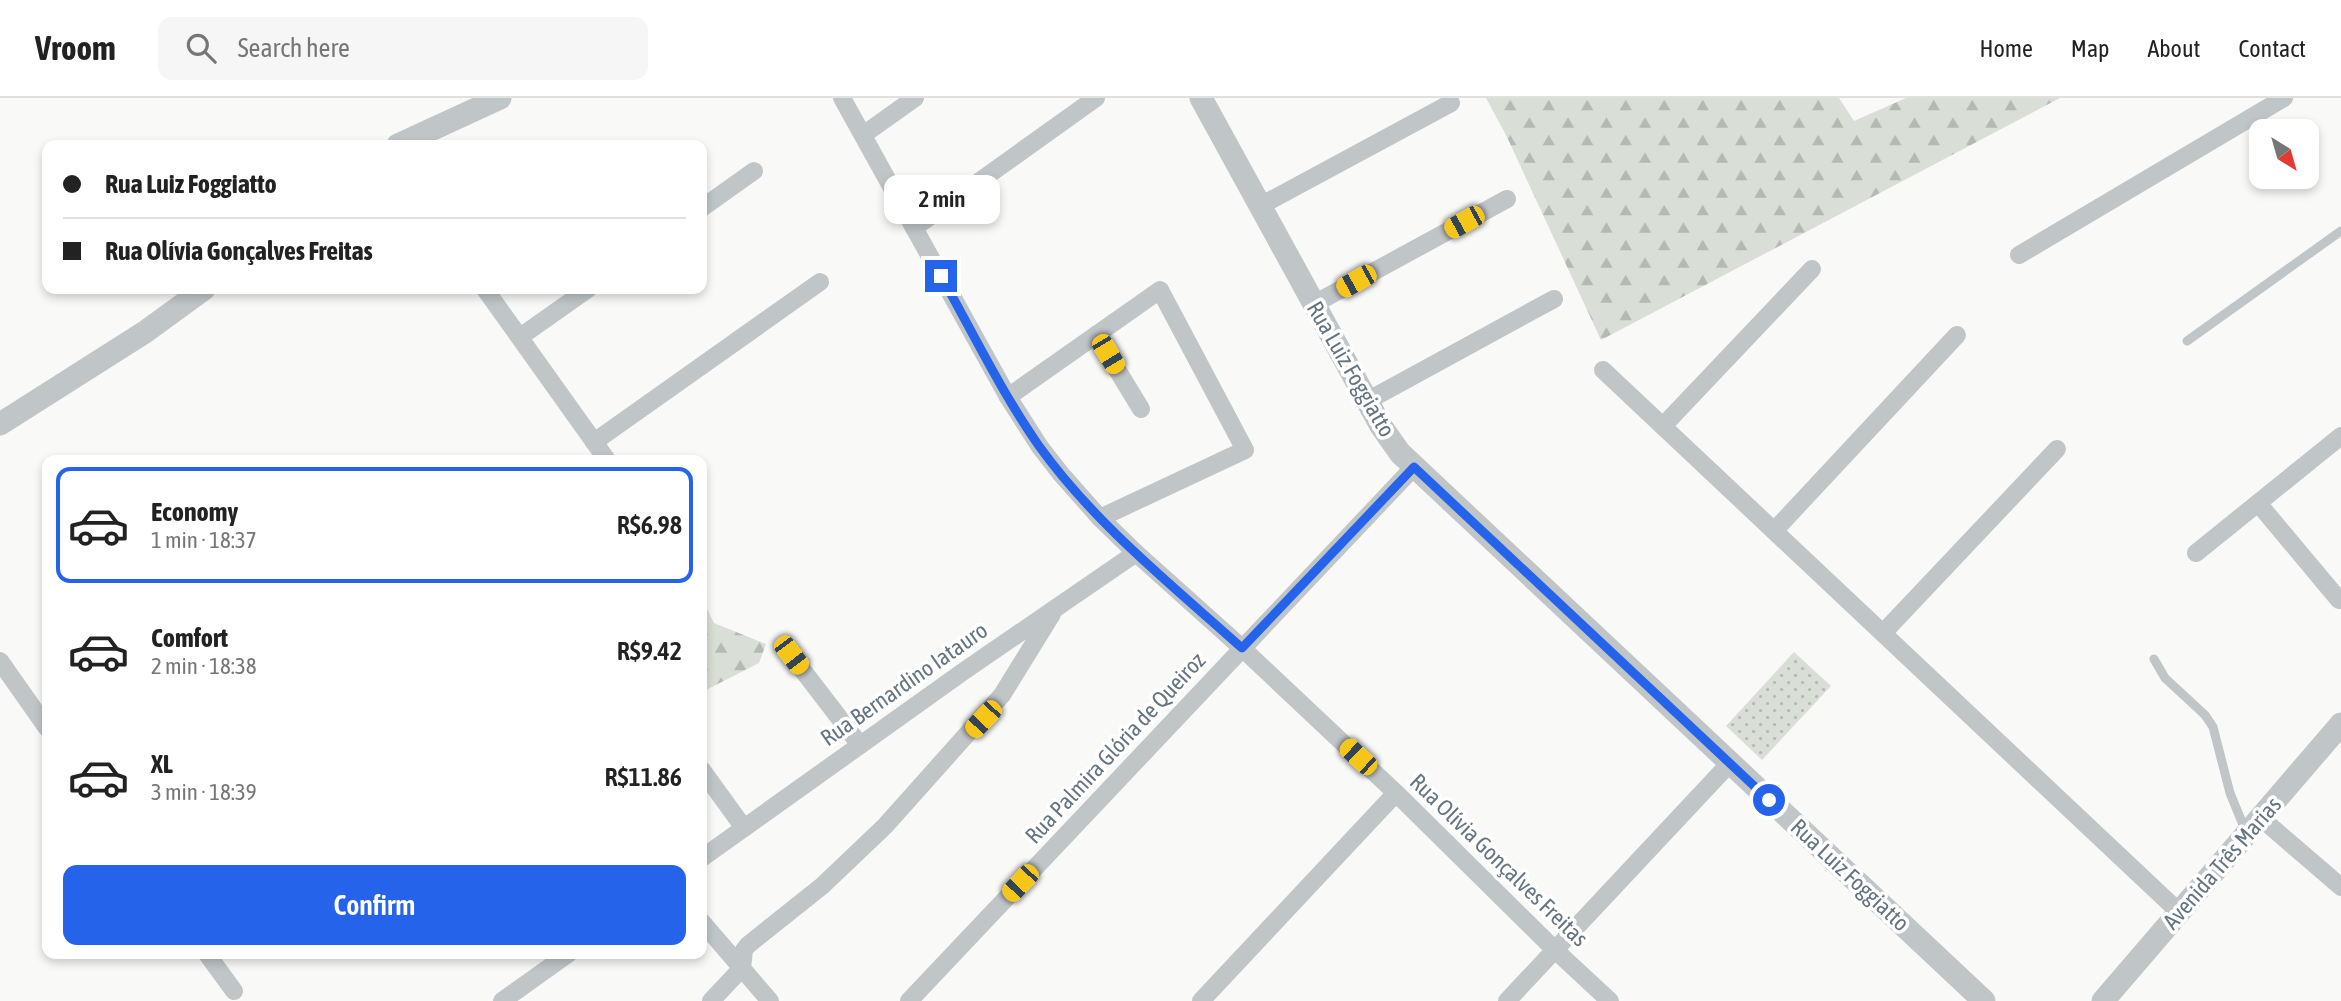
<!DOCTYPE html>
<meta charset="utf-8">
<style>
:root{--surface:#fff;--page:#f6f6f6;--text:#222;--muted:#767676;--line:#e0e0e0;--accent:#2563eb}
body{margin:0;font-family:"Asap Condensed",sans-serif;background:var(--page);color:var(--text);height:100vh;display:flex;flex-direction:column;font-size:26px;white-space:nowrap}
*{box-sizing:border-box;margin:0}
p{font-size:23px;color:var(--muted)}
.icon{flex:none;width:38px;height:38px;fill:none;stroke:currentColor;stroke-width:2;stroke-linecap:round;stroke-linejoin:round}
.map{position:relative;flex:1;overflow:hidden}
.drawer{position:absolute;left:42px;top:357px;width:665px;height:504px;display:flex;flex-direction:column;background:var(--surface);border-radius:14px;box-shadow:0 4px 10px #0003}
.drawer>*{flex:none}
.guide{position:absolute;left:42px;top:42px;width:665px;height:154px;border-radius:14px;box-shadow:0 4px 10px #0003;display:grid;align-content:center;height:154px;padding:0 21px;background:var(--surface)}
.needle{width:46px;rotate:143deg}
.controls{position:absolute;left:2249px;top:21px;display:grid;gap:14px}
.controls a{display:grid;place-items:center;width:70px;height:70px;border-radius:14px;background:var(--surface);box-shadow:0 4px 10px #0003;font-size:35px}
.end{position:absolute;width:32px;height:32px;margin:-16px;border:9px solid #2563eb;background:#fff;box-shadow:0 0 0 4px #fff}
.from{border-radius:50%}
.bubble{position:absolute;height:49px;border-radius:14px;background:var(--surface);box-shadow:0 4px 10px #0003;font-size:23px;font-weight:600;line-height:49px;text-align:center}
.car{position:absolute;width:21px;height:42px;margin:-21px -10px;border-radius:9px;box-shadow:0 0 5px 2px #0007;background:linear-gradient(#f5c518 24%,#345 0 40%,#f5c518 0 76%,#345 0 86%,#f5c518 0)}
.guide b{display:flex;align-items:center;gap:24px;height:66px;font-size:26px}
.guide b+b{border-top:2px solid var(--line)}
.guide i{width:18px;height:18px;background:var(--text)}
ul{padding:12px 0 0;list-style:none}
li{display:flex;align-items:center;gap:21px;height:116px;margin:0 14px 10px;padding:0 7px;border:4px solid transparent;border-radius:14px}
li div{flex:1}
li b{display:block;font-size:26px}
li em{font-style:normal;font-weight:600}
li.active{border-color:var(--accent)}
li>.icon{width:63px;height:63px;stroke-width:1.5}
.action{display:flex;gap:14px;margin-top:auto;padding:14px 21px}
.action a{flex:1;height:80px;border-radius:14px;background:var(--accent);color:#fff;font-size:28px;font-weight:600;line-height:80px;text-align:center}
header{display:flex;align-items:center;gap:42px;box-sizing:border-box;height:98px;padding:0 35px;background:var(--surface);border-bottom:2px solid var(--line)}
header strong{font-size:33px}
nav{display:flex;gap:38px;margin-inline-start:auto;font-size:24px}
.search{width:490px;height:63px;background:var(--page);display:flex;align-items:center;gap:18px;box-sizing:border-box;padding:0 24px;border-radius:14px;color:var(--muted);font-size:26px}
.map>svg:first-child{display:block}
.forest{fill:url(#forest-firs)}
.park{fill:url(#park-dots)}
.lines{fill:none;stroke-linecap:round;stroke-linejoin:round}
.service{stroke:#c0c5c8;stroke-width:9}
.minor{stroke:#c0c5c8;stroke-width:18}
.tertiary{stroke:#c0c5c8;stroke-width:23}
.route{stroke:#2563eb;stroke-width:9}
.labels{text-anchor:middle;stroke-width:7;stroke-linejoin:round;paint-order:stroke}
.street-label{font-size:23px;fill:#657580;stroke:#fff}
</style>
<header>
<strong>Vroom</strong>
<div class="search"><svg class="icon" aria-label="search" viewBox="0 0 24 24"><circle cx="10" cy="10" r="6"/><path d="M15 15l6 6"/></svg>Search here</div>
<nav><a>Home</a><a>Map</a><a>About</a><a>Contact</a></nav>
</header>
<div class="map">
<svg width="2341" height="903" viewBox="0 0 2341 903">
<defs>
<pattern id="forest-firs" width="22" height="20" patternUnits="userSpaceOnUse" patternTransform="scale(1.75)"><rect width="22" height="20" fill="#d9ded6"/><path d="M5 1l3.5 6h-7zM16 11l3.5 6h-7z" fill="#b4b9b3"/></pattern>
<pattern id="park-dots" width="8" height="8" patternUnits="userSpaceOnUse" patternTransform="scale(1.75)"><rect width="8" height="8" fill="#d9ded6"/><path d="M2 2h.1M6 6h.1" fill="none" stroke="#b4b9b3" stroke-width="1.8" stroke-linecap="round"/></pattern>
</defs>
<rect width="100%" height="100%" fill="#f9f9f7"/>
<!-- forest -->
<g class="forest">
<path d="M1486 0H1839L1854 23 1906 0H2060L1601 242 1507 39Z"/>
<path d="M702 501 714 525 766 546 759 565 702 594Z"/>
</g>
<!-- park -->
<path class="park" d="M1794 554 1831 588 1762 662 1726 628Z"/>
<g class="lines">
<!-- service -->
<g class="service">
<path d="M2187 243 2341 133"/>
<path d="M2154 561 2165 580 2205 617 2213 629 2230 695 2246 734"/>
</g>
<!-- minor -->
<g class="minor">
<path d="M842 0 1008 299 1040 349 1061 376 1100 420 1136 455 1242 550 1396 695 1555 852 1610 903"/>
<path d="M863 37 915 0"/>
<path d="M1260 108 1451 5"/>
<path d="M702 110 754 73"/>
<path d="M914 130 1096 0"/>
<path d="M2019 157 2284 0"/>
<path d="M485 191 607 362"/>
<path d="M1314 206 1507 101"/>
<path d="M1096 237 1141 311"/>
<path d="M520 239 588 191"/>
<path d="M1603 272 2179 814"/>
<path d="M1008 299 1160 192 1245 352 1100 420"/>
<path d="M1367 303 1554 201"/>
<path d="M1663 328 1812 171"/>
<path d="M594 344 820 184"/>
<path d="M2258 405 2339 502"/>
<path d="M1774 433 1957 237"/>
<path d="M2196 455 2341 338"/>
<path d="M1883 535 2057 351"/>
<path d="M791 557 860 647"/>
<path d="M0 563 47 630"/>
<path d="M702 672 744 730"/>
<path d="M2261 720 2341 789"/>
<path d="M702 760 964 573 1136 455"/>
<path d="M702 824 770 903"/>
<path d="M207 856 234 893"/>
<path d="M502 903 568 856"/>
<path d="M711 903 742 870 744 852 748 847 822 788 885 728 1002 597 1052 516"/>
<path d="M909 903 1414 369"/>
<path d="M1201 903 1396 695"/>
<path d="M1507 903 1730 665"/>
</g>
<!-- tertiary -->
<g class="tertiary">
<path d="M1201 0 1381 328 1400 355 1984 903"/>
<path d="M398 47 500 0"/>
<path d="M0 326 145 234 204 191"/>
<path d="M2103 903 2341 626"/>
</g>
</g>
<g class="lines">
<!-- route -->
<path class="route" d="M941 178C973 235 1002 295 1039 348 1095 426 1172 487 1242 550L1414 369 1769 702"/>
</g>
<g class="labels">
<!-- street labels -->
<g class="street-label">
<text transform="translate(1351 271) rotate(60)" y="8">Rua Luiz Foggiatto</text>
<text transform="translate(904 586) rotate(-35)" y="8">Rua Bernardino Iatauro</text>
<text transform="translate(1115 650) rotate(-47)" y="8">Rua Palmira Glória de Queiroz</text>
<text transform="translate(1499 762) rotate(44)" y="8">Rua Olívia Gonçalves Freitas</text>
<text transform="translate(2222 765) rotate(-49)" y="8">Avenida Três Marias</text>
<text transform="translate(1850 777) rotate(43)" y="8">Rua Luiz Foggiatto</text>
</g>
</g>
</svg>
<div class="controls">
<a><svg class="needle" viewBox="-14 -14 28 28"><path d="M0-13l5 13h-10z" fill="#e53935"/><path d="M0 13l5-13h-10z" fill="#767676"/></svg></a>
</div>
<i class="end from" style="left:1769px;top:702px"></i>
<i class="end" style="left:941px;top:178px"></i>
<div class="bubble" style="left:884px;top:77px;width:116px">2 min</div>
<i class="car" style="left:1464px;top:124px;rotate:241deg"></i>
<i class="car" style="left:1356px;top:183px;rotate:241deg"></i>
<i class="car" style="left:1108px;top:256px;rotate:149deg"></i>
<i class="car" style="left:791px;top:557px;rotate:143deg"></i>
<i class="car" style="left:983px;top:621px;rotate:223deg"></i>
<i class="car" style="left:1358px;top:659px;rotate:313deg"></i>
<i class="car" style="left:1020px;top:785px;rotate:223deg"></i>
<div class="guide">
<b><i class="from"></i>Rua Luiz Foggiatto</b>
<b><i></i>Rua Olívia Gonçalves Freitas</b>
</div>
<section class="drawer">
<ul>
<li class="active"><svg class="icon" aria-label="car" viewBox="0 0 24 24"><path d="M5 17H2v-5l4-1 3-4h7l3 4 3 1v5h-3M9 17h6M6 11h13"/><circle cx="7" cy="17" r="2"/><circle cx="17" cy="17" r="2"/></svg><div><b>Economy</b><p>1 min · 18:37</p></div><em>R$6.98</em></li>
<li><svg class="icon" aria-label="car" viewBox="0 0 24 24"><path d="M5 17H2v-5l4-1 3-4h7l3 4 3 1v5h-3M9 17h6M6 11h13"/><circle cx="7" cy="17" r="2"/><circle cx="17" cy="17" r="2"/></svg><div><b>Comfort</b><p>2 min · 18:38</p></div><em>R$9.42</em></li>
<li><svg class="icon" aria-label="car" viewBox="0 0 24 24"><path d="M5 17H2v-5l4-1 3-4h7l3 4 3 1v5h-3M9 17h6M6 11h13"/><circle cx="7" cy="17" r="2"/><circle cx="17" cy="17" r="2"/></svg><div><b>XL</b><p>3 min · 18:39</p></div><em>R$11.86</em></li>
</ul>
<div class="action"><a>Confirm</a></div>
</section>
</div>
